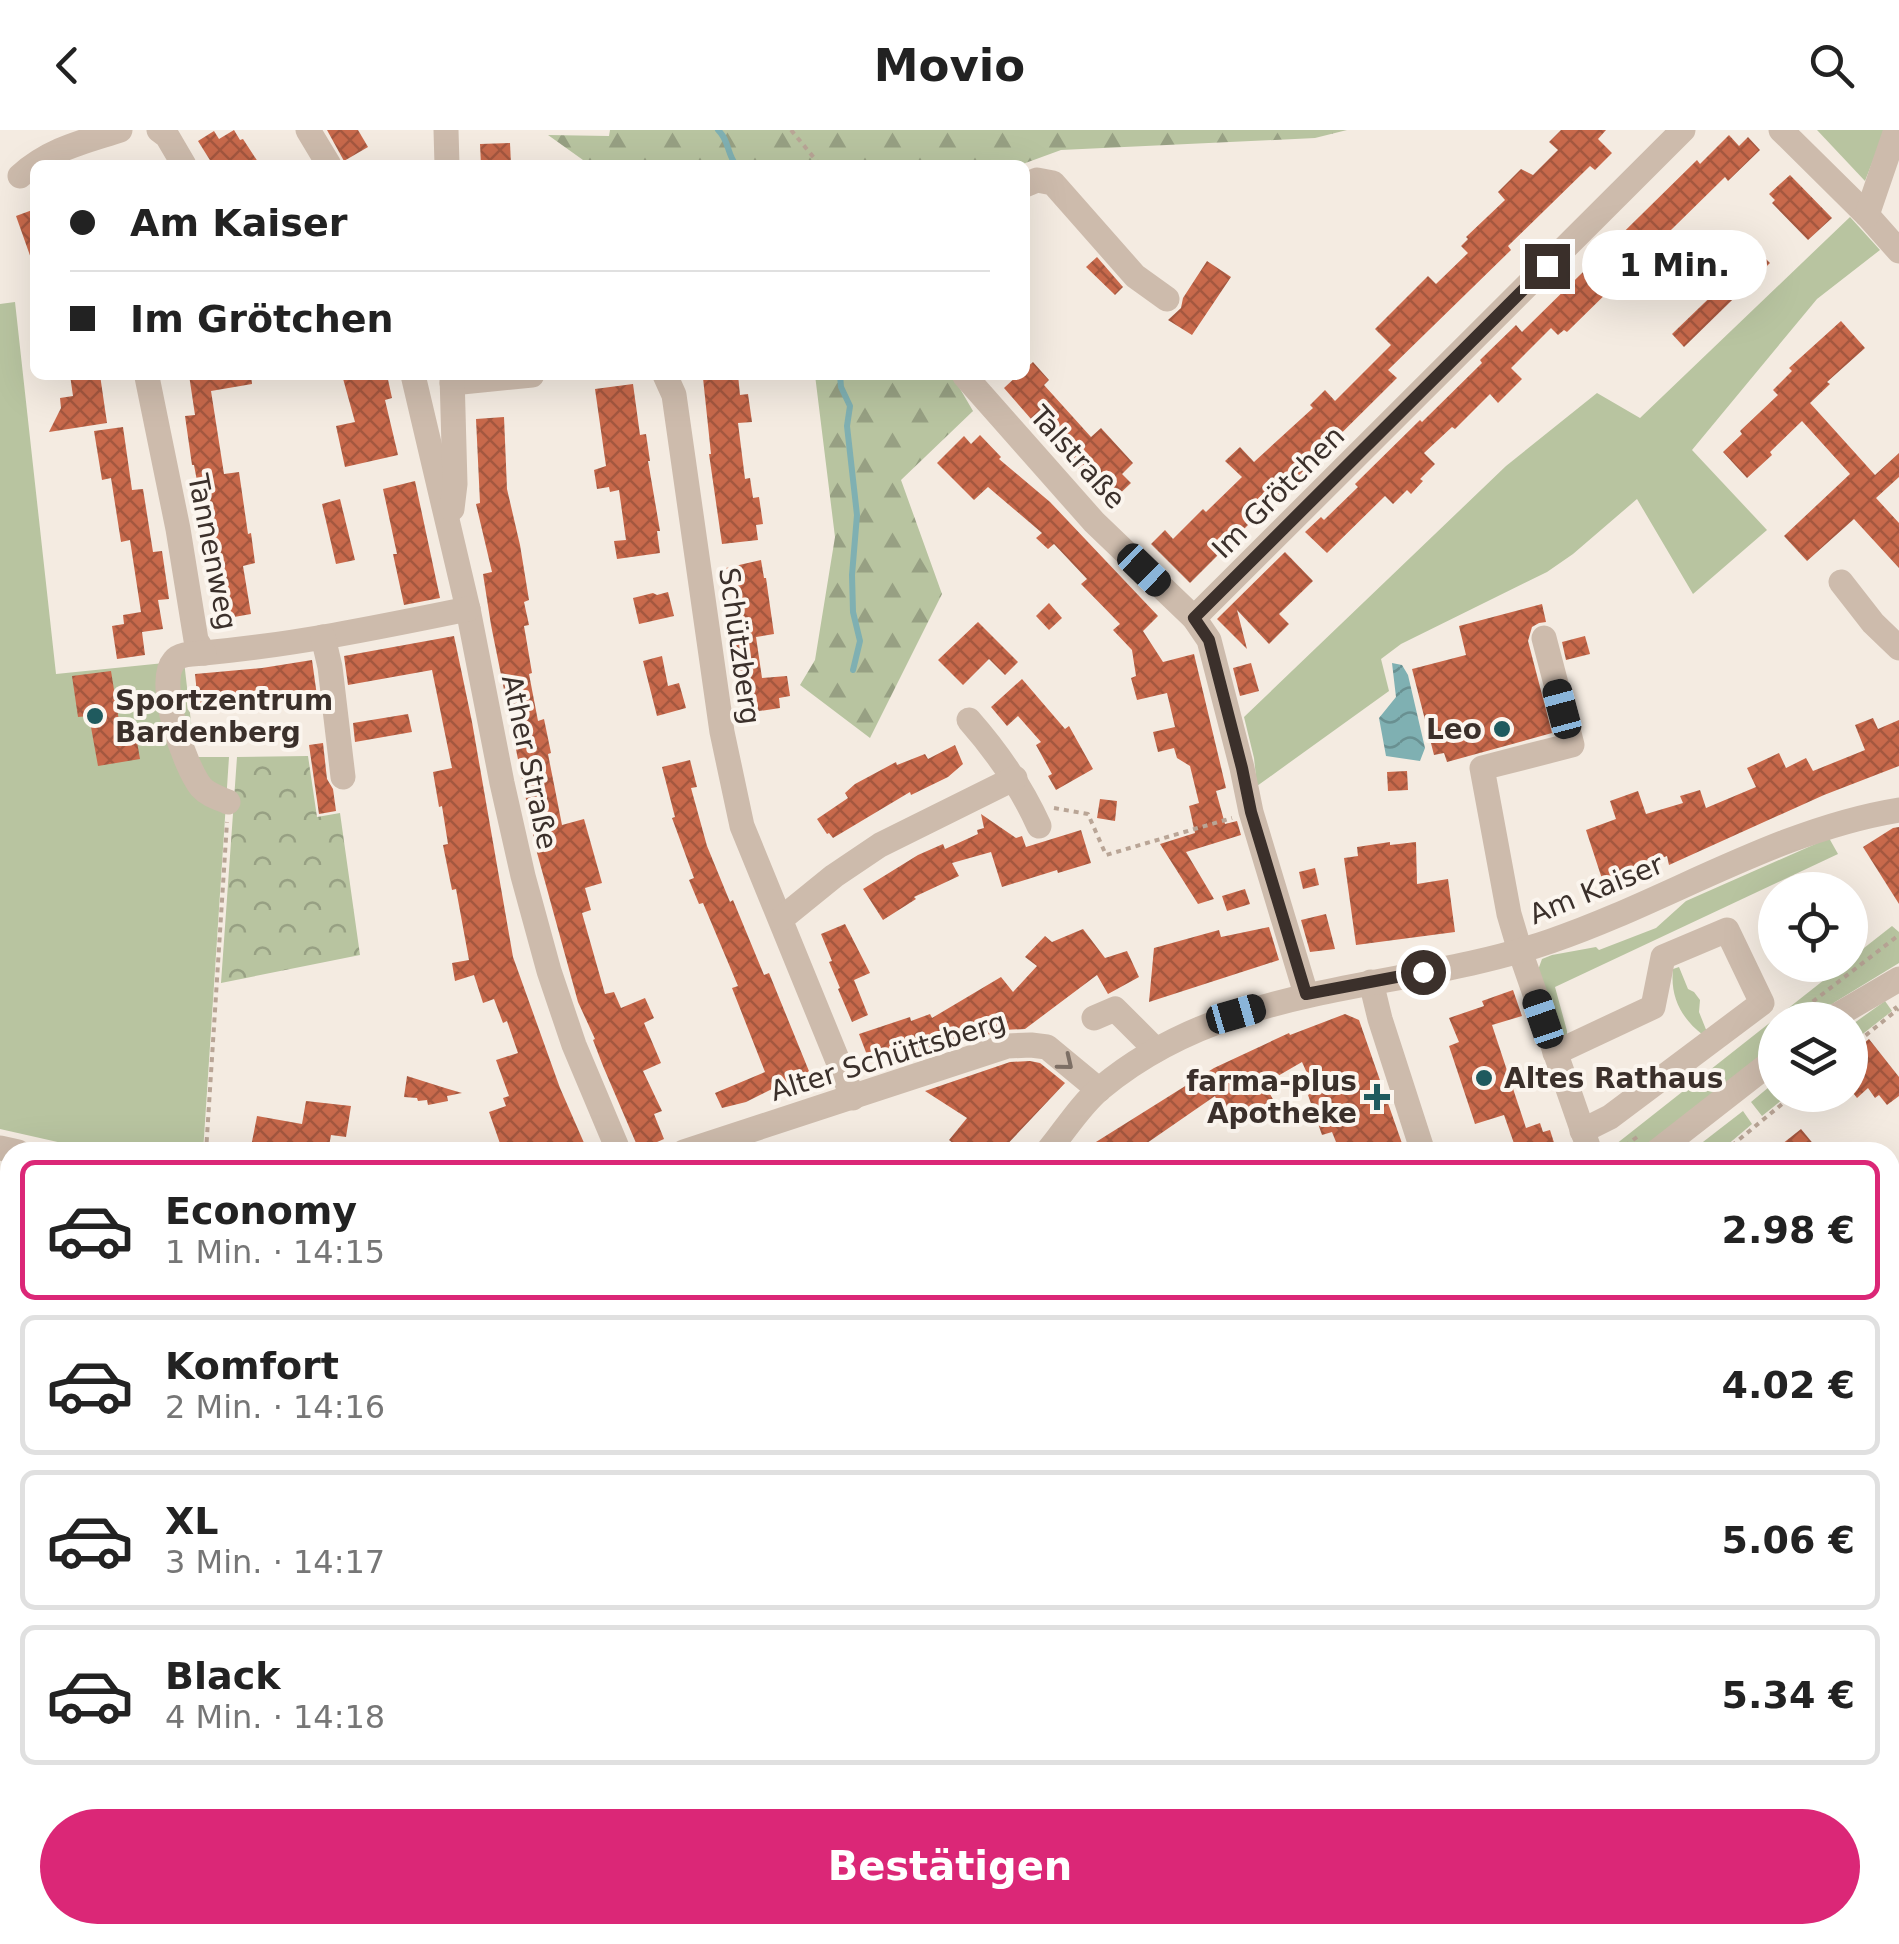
<!DOCTYPE html>
<html lang="de">
<meta charset="utf-8">
<style>
:root{--surface:#fff;--page:#f6f6f6;--text:#222;--muted:#767676;--line:#e0e0e0;--accent:#db2777}
body{margin:0;font-family:"DejaVu Sans",sans-serif;background:var(--page);color:var(--text);height:100vh;display:flex;flex-direction:column;font-size:38px;white-space:nowrap}
*{box-sizing:border-box;margin:0}
p{font-size:32px;color:var(--muted)}
.icon{flex:none;width:55px;height:55px;fill:none;stroke:currentColor;stroke-width:2;stroke-linecap:round;stroke-linejoin:round}
.map{position:relative;flex:1;overflow:hidden}
.sheet{position:absolute;left:0px;top:1012px;width:1900px;height:802px;display:flex;flex-direction:column;background:var(--surface);border-radius:30px 30px 0 0;box-shadow:0 10px 40px #0002}
.sheet>*{flex:none}
.top-card{position:absolute;left:30px;top:30px;width:1000px;height:220px;border-radius:15px;box-shadow:0 10px 40px #0002;display:grid;align-content:center;height:220px;padding:0 40px;background:var(--surface)}
.buttons{position:absolute;left:1758px;top:742px;display:grid;gap:20px}
.buttons a{display:grid;place-items:center;width:110px;height:110px;border-radius:50%;background:var(--surface);box-shadow:0 10px 40px #0002;font-size:50px}
.end{position:absolute;width:45px;height:45px;margin:-22px;border:12px solid #3b302b;background:#fff;box-shadow:0 0 0 5px #fff}
.from{border-radius:50%}
.bubble{position:absolute;height:70px;border-radius:35px;background:var(--surface);box-shadow:0 10px 40px #0002;font-size:32px;font-weight:700;line-height:70px;text-align:center}
.car{position:absolute;width:30px;height:60px;margin:-30px -15px;border-radius:12px;box-shadow:0 0 8px 2px #0007;background:linear-gradient(#222 24%,#8ab4d8 0 40%,#222 0 76%,#8ab4d8 0 86%,#222 0)}
.top-card b{display:flex;align-items:center;gap:35px;height:95px;font-size:38px}
.top-card b+b{border-top:2px solid var(--line)}
.top-card i{width:25px;height:25px;background:var(--text)}
ul{padding:18px 0 0;list-style:none}
li{display:flex;align-items:center;gap:30px;height:140px;margin:0 20px 15px;padding:0 20px;border:5px solid var(--line);border-radius:15px}
li div{flex:1}
li b{display:block;font-size:38px}
li em{font-style:normal;font-weight:700}
li.current{border-color:var(--accent)}
li>.icon{width:90px;height:90px;stroke-width:1.5}
.primary-button{display:flex;gap:20px;margin-top:auto;padding:20px 40px}
.primary-button a{flex:1;height:115px;border-radius:60px;background:var(--accent);color:#fff;font-size:40px;font-weight:700;line-height:115px;text-align:center}
header{display:flex;justify-content:space-between;align-items:center;height:130px;padding:0 40px;background:var(--surface);font-size:45px;font-weight:700}
.map>svg:first-child{display:block}
.grass{fill:#b8c4a0}
.forest{fill:url(#forest-firs)}
.park{fill:url(#park-crowns)}
.water{fill:url(#water-waves)}
.lines{fill:none;stroke-linecap:round;stroke-linejoin:round}
.stream{stroke:#7fb0b2;stroke-width:6}
.building{fill:url(#building-cross-hatch)}
.path{stroke:#b9a596;stroke-width:4;stroke-dasharray:5 5;stroke-linecap:butt}
.minor{stroke:#cdbbac;stroke-width:25}
.oneway{stroke:#7d6f65}
.route{stroke:#3b302b;stroke-width:12}
.poi-dot{fill:#1f5a5e;stroke:#fbf5ee;stroke-width:4}
.labels{text-anchor:middle;stroke-width:8;stroke-linejoin:round;paint-order:stroke}
.street-label{font-size:28px;fill:#3b302b;stroke:#fbf5ee}
.poi-label{font-size:28px;font-weight:bold;fill:#3b302b;stroke:#fbf5ee;text-anchor:start}
</style>
<header><svg class="icon" aria-label="back" viewBox="0 0 24 24"><path d="M15 5l-7 7 7 7"/></svg>Movio<svg class="icon" aria-label="search" viewBox="0 0 24 24"><circle cx="10" cy="10" r="6"/><path d="M15 15l6 6"/></svg></header>
<div class="map">
<svg width="1899" height="1814" viewBox="0 0 1899 1814">
<defs>
<pattern id="forest-firs" width="22" height="20" patternUnits="userSpaceOnUse" patternTransform="scale(2.5)"><rect width="22" height="20" fill="#b8c4a0"/><path d="M5 1l3.5 6h-7zM16 11l3.5 6h-7z" fill="#97a083"/></pattern>
<pattern id="park-crowns" width="20" height="18" patternUnits="userSpaceOnUse" patternTransform="scale(2.5)"><rect width="20" height="18" fill="#b8c4a0"/><path d="M2 6a3 3 0 1 1 6 0M12 15a3 3 0 1 1 6 0" fill="none" stroke="#97a083"/></pattern>
<pattern id="water-waves" width="16" height="10" patternUnits="userSpaceOnUse" patternTransform="scale(2.5)"><rect width="16" height="10" fill="#7fb0b2"/><path d="M0 5q4-4 8 0t8 0" fill="none" stroke="#699091"/></pattern>
<pattern id="building-cross-hatch" width="8" height="8" patternUnits="userSpaceOnUse" patternTransform="scale(2.5)"><rect width="8" height="8" fill="#c8694b"/><path d="M0 0l8 8M0 8l8-8" fill="none" stroke="#a4573f"/></pattern>
</defs>
<rect width="100%" height="100%" fill="#f4ebe1"/>
<!-- grass -->
<g class="grass">
<path d="M1817 0H1885L1865 51Z"/>
<path d="M1850 87 1880 120 1817 169 1692 320 1767 400 1693 464 1637 369 1573 424 1547 442 1401 514 1381 529 1389 561 1257 656 1254 628 1244 587 1506 336 1597 263 1640 288Z"/>
<path d="M15 172 56 544 184 531 195 627H229L203 1022H102L0 999V174Z"/>
<path d="M1829 708 1838 724 1555 857 1567 901V906L1561 909 1538 840 1542 829 1552 825 1596 817 1599 820 1656 798 1686 771Z"/>
<path d="M1892 796 1899 802V833L1835 872 1812 890H1775V918L1638 1022H1606L1843 835H1850V829Z"/>
<path d="M1679 837 1688 859 1694 862 1700 870 1699 882 1707 902 1703 905C1681 888 1670 867 1673 839Z"/>
<path d="M1885 871 1892 881 1855 910 1850 903V896Z"/>
<path d="M1775 952V965H1788L1762 986 1751 972Z"/>
<path d="M1743 981 1752 994 1719 1022H1690Z"/>
</g>
<!-- forest -->
<g class="forest">
<path d="M610 0H1347L1315 8 1061 20 1020 35H590L548 5 609 6Z"/>
<path d="M815 245H952L973 281 901 350 942 464 870 608 800 555 815 530 835 407Z"/>
</g>
<!-- park -->
<g class="park">
<path d="M308 626 317 687 340 683 360 825 221 853 237 627Z"/>
<path d="M888 1805H965L954 1814H897Z"/>
</g>
<!-- water -->
<path class="water" d="M1392 533 1402 535 1408 545 1425 618 1420 631 1386 626 1379 588 1396 567Z"/>
<g class="lines">
<!-- stream -->
<g class="stream">
<path d="M718 0C729 10 727 24 736 35"/>
<path d="M840 245 841 257 850 276 847 296 857 385 852 445 853 482 860 511 853 540"/>
</g>
</g>
<!-- building -->
<g class="building">
<path d="M234 0 240 10 243 9 260 35H213L198 11 214 1 219 9Z"/>
<path d="M327 0H358L368 17 344 31Z"/>
<path d="M1561 0H1606L1598 9 1612 23 1595 40 1590 36 1508 116 1511 120 1388 240 1397 248 1275 369 1272 371 1264 363 1245 382 1253 390 1190 453 1151 414 1165 400 1173 409 1203 379 1206 382 1242 347 1225 331 1240 317 1254 332 1313 278 1310 275 1325 260 1335 271 1391 215 1375 199 1428 146 1436 154 1468 123 1461 116 1468 109 1466 107 1505 70 1498 62 1521 39 1533 45 1558 20 1549 12Z"/>
<path d="M1729 5 1739 16 1748 7 1760 20 1728 51 1725 47 1567 202 1564 200 1558 205 1551 198 1511 238 1522 249 1498 273 1490 264 1455 299 1452 297 1424 323 1435 334 1420 349 1423 351 1411 364 1407 360 1393 374 1385 366 1327 423 1305 402 1321 387 1324 390 1358 357 1355 354 1420 290 1422 292 1482 233 1480 230 1516 195 1522 202 1697 30 1700 34Z"/>
<path d="M510 13 511 35H481L480 14Z"/>
<path d="M1790 45 1832 88 1808 110 1772 73 1775 70 1769 64Z"/>
<path d="M35 79V134H33L16 86Z"/>
<path d="M1758 121 1770 133 1684 217 1672 204Z"/>
<path d="M1097 127 1123 157 1115 165 1086 137Z"/>
<path d="M1207 131 1231 147 1192 205 1168 190 1181 178 1183 168Z"/>
<path d="M1841 191 1865 218 1827 252 1830 254 1810 273 1875 345 1899 323V347L1876 368 1899 393V438L1854 389 1807 431 1784 406 1850 344 1802 291 1770 322 1772 325 1747 348 1723 322 1742 304 1740 301 1778 265 1773 260 1792 241 1789 238Z"/>
<path d="M1033 232 1049 250 1044 255 1091 307 1101 298 1133 333 1122 344 1131 353 1112 371 1052 313 1004 258 1018 245H1025V239Z"/>
<path d="M70 245H100L107 293 49 302 61 278 60 268 73 266Z"/>
<path d="M189 245H251L252 254 211 261 224 344 239 342 248 404 251 403 255 433 243 436 251 484 223 489 194 335H192L185 286 195 285Z"/>
<path d="M342 245H387L392 268 385 270 398 325 345 337 336 296 355 292Z"/>
<path d="M727 245H738L740 265 748 264 752 292 738 293 745 349 750 348 753 368 759 367 763 394 756 395 758 410 722 414 709 324H711L703 248Z"/>
<path d="M633 254 640 305 646 304 650 331H648L660 401H657L660 423 617 429 614 411 626 410 619 360 610 362 609 357 597 359 594 340 606 336 595 259Z"/>
<path d="M504 287 507 359 520 415 529 470 524 472 529 495 524 496 532 543 529 544 538 591 544 589 551 623 548 624 562 695 584 689 602 753 585 758 591 780 582 783 605 864 614 862 621 878 645 868 654 888 644 893 661 933 643 941 662 981 654 984 664 1009 639 1020 603 936 593 910 595 909 578 872 536 719 491 495 483 444 492 442 476 374 480 373 476 289Z"/>
<path d="M123 297 132 360 143 359 153 422 162 421 169 469 158 470 163 499 142 502 145 525 117 529 112 496 124 494 123 485 141 482 130 410 121 412 111 348 102 350 94 301Z"/>
<path d="M980 305 1001 327 999 329 1050 372 1158 486 1143 501 1163 532 1194 524 1226 658 1216 661 1225 694 1237 691 1241 705 1186 722 1214 769 1198 774 1160 714 1195 703 1189 676 1199 673 1190 636 1177 628 1174 618 1158 622 1153 602 1175 597 1167 563 1137 570 1131 548 1136 546 1132 520 1113 500 1120 494 1081 454 1087 449 1054 414 1048 419 1036 408 1042 403 988 357 974 370 937 333 964 306 971 314Z"/>
<path d="M415 351 440 468 404 475 393 424H397L383 359Z"/>
<path d="M340 369 355 430 336 434 322 374Z"/>
<path d="M1285 422 1313 451 1279 484 1289 494 1269 514 1237 480 1247 519 1217 489Z"/>
<path d="M761 430 764 448H766L774 504 756 507 762 548 787 546 790 566 779 568 780 578 746 583 735 507 739 506 736 484H738L734 454 728 455 726 438Z"/>
<path d="M668 462 674 486 639 494 633 468 653 463 657 465Z"/>
<path d="M1049 473 1062 488 1049 500 1036 486Z"/>
<path d="M1542 474 1546 492 1539 493 1532 497 1528 511 1552 603 1447 632 1444 623 1434 625 1412 539 1466 525 1459 496Z"/>
<path d="M978 492 1018 532 1005 545 989 529 963 555 938 530Z"/>
<path d="M454 506 472 592 513 827 560 958 588 1022H558L556 1017 542 1022H503L489 982 506 976 503 968 509 966 496 930 518 923 507 891 503 893 494 869 483 873 474 845 455 851 452 833 469 830 456 759 452 760 443 715 448 714 442 676 439 677 433 642 452 638 432 540 348 555 344 526Z"/>
<path d="M1585 506 1590 524 1566 530 1562 512Z"/>
<path d="M662 526 668 556 679 553 686 578 657 586 643 531Z"/>
<path d="M312 530 317 566 289 570 286 566 222 571 223 581 199 583 195 544 262 538Z"/>
<path d="M1251 533 1259 561 1240 566 1233 538Z"/>
<path d="M111 541 120 597 134 594 140 629 98 636 89 586 78 587 72 546Z"/>
<path d="M1022 549 1065 599 1069 596 1093 639 1056 660 1048 646 1052 644 1036 615 1041 612 1018 586 1007 596 991 577Z"/>
<path d="M408 584 412 602 355 612 353 593Z"/>
<path d="M1873 588 1878 599 1899 590V636L1824 665 1669 735 1667 726 1622 744 1625 755 1606 761 1586 700 1616 689 1610 671 1638 661 1646 684 1683 673 1680 666 1700 660 1706 678 1756 657 1747 638 1779 623 1786 638 1806 628 1813 641 1865 620 1855 595Z"/>
<path d="M323 613 327 649 333 659 336 681 319 684 309 615Z"/>
<path d="M955 615 963 634 948 647 911 665 910 662 833 708 829 703 827 704 817 689 848 668 845 663 855 654 896 632 897 635 925 624 928 629Z"/>
<path d="M690 630 697 657 691 658 707 716 730 772 733 770 764 845 769 843 813 951 774 964 772 959 746 972 722 978 715 963 765 942 732 858 738 856 703 773 699 774 689 750 694 748 672 688 675 687 662 637Z"/>
<path d="M1407 641 1408 660 1388 661 1387 642Z"/>
<path d="M1100 669 1117 671 1115 691 1097 688Z"/>
<path d="M981 684 1016 708 1022 706 1026 717 1081 700 1091 733 1058 743 1057 740 1002 757 991 722 952 733 959 746 914 767 916 769 883 790 863 759 918 725 943 714 945 719 978 704 977 700 984 698Z"/>
<path d="M1899 697V774L1863 717 1893 698Z"/>
<path d="M1390 712V715L1416 712 1417 754 1448 749 1455 802 1356 815 1344 728 1358 726 1357 717Z"/>
<path d="M1315 738 1319 755 1303 759 1299 742Z"/>
<path d="M1245 759 1250 774 1227 781 1222 766Z"/>
<path d="M1326 784 1335 819 1310 822 1301 790Z"/>
<path d="M845 794 870 843 854 850 868 885 852 892 838 859 840 858 829 832 832 831 821 804Z"/>
<path d="M1269 797 1279 830 1149 872 1154 818 1219 800 1221 807Z"/>
<path d="M1083 799 1105 828 1127 821 1139 847 1108 864 1097 845 1025 899 1002 900 961 914 957 908 885 934 884 931 877 933 873 923 867 925 859 904 910 887 911 891 930 884 932 888 1001 847 1013 862 1037 836 1025 827 1045 806 1052 812Z"/>
<path d="M1513 860 1522 886 1492 895 1526 998 1540 993 1543 1002 1550 1000 1557 1022H1517L1504 985 1475 994 1449 916 1459 912 1449 888 1484 876 1482 871Z"/>
<path d="M1345 884 1359 890 1405 1022H1340L1332 1002 1322 1005 1308 965 1315 961 1302 932 1264 954 1277 976 1230 1003 1215 966 1134 1022H1080L1214 938 1289 903 1290 905Z"/>
<path d="M1869 909 1899 947V966L1887 975 1879 965 1875 968 1868 958 1857 968 1850 959V924Z"/>
<path d="M1030 931 1040 933 1065 953 1000 1022H949L955 1015 949 1010 967 988 925 961 1010 932Z"/>
<path d="M407 946 445 958 462 963 447 966 448 971 428 975 427 970 418 971 417 968 404 967Z"/>
<path d="M306 971 351 976 346 1007 331 1005 328 1022H250L257 986 302 994Z"/>
<path d="M1801 999 1820 1022H1772Z"/>
</g>
<g class="lines">
<!-- path -->
<g class="path">
<path d="M791 0 820 35"/>
<path d="M1054 678 1088 684 1106 725 1232 688"/>
<path d="M1789 890 1899 805"/>
<path d="M1850 918 1897 880 1894 876"/>
<path d="M206 1022 227 692"/>
<path d="M1617 1022 1637 1007"/>
<path d="M1724 1022 1793 965"/>
<path d="M1890 1209C1896 1222 1893 1235 1890 1249"/>
<path d="M1648 1805 1650 1814"/>
</g>
<!-- minor -->
<g class="minor">
<path d="M159 0 167 6 184 35"/>
<path d="M308 0 329 35"/>
<path d="M446 0 447 35"/>
<path d="M1781 0 1867 85 1899 121"/>
<path d="M20 46C50 19 83 12 120 0"/>
<path d="M1025 55 1037 50 1053 53 1135 146 1167 169"/>
<path d="M1867 85 1896 0"/>
<path d="M413 245 468 479 502 653 523 746 549 841 574 915 619 1022"/>
<path d="M665 245 674 265 722 602 742 696 853 968"/>
<path d="M964 245 1094 392 1194 488 1209 510 1242 638 1251 682 1306 864"/>
<path d="M147 247 178 399 196 510 204 523C293 515 380 497 468 479"/>
<path d="M452 253 532 245"/>
<path d="M452 379 455 354 452 245"/>
<path d="M1841 452 1873 493 1899 518"/>
<path d="M1194 488 1683 0"/>
<path d="M323 507 330 537 343 647"/>
<path d="M1544 508 1572 615 1482 638 1509 784 1520 821 1590 1022"/>
<path d="M204 523C196 524 180 523 174 531 155 553 185 637 201 657 208 665 219 668 228 672"/>
<path d="M969 590C998 623 1021 656 1039 696"/>
<path d="M781 789 834 746 880 715 1015 648"/>
<path d="M1371 852 1380 889 1423 1022"/>
<path d="M1094 888 1115 879 1156 920"/>
<path d="M1829 890 1899 849"/>
<path d="M1555 923 1653 877 1663 827 1727 800 1762 873 1610 987 1582 1001"/>
<path d="M0 1018 18 1022"/>
<path d="M684 1022 1007 916 1031 915 1047 917 1099 960"/>
<path d="M1047 1022C1064 1002 1080 975 1101 958 1230 850 1401 863 1551 811 1668 771 1776 700 1899 680"/>
<path d="M1656 1022 1775 929"/>
<path d="M1890 1071H1899"/>
<path d="M1890 1423 1899 1425"/>
<path d="M1890 1607 1899 1599"/>
<path d="M1890 1732 1899 1734"/>
<path d="M266 1805 269 1814"/>
<path d="M1132 1805 1141 1814"/>
<path d="M1243 1805 1249 1814"/>
<path d="M456 1814 465 1805"/>
<path d="M1292 1814 1307 1805"/>
</g>
</g>
<!-- one-way arrows -->
<defs><path id="oneway-chevron" d="M-2-3.5L2.5 0L-2 3.5" fill="none" stroke-width="1.6" stroke-linecap="round" stroke-linejoin="round" transform="scale(2.5)"/></defs>
<use class="oneway" href="#oneway-chevron" transform="translate(1066 933) rotate(39)"/>
<g class="lines">
<!-- route -->
<path class="route" d="M1423 842 1306 864 1251 682 1242 638 1209 510 1194 488 1547 136"/>
</g>
<!-- markers -->
<g class="poi-dot">
<circle cx="95" cy="586" r="10"/>
<circle cx="1502" cy="599" r="10"/>
<circle cx="1484" cy="948" r="10"/>
<path d="M1372 952h10v10h10v10h-10v10h-10v-10h-10v-10h10z"/>
</g>
<g class="labels">
<!-- street labels -->
<g class="street-label">
<text transform="translate(1078 327) rotate(48)" y="10">Talstraße</text>
<text transform="translate(1278 362) rotate(-45)" y="10">Im Grötchen</text>
<text transform="translate(213 422) rotate(79)" y="10">Tannenweg</text>
<text transform="translate(740 516) rotate(82)" y="10">Schützberg</text>
<text transform="translate(530 632) rotate(78)" y="10">Ather Straße</text>
<text transform="translate(1596 759) rotate(-22)" y="10">Am Kaiser</text>
<text transform="translate(888 926) rotate(-17)" y="10">Alter Schüttsberg</text>
</g>
<!-- poi labels -->
<g class="poi-label">
<text x="115" y="580">Sportzentrum<tspan x="115" dy="32">Bardenberg</tspan></text>
<text x="1482" y="609" text-anchor="end">Leo</text>
<text x="1504" y="958">Altes Rathaus</text>
<text x="1357" y="961" text-anchor="end">farma-plus<tspan x="1357" dy="32">Apotheke</tspan></text>
</g>
</g>
</svg>
<div class="buttons">
<a><svg class="icon" aria-label="locate" viewBox="0 0 24 24"><circle cx="12" cy="12" r="6"/><path d="M12 2v4M12 18v4M2 12h4M18 12h4"/></svg></a>
<a><svg class="icon" aria-label="layers" viewBox="0 0 24 24"><path d="M12 4l9 5-9 5-9-5zM3 14l9 5 9-5"/></svg></a>
</div>
<i class="end from" style="left:1423px;top:842px"></i>
<i class="end" style="left:1547px;top:136px"></i>
<div class="bubble" style="left:1582px;top:100px;width:185px">1 Min.</div>
<i class="car" style="left:1144px;top:440px;rotate:134deg"></i>
<i class="car" style="left:1562px;top:579px;rotate:345deg"></i>
<i class="car" style="left:1236px;top:884px;rotate:74deg"></i>
<i class="car" style="left:1543px;top:889px;rotate:341deg"></i>
<div class="top-card">
<b><i class="from"></i>Am Kaiser</b>
<b><i></i>Im Grötchen</b>
</div>
<section class="sheet">
<ul>
<li class="current"><svg class="icon" aria-label="car" viewBox="0 0 24 24"><path d="M5 17H2v-5l4-1 3-4h7l3 4 3 1v5h-3M9 17h6M6 11h13"/><circle cx="7" cy="17" r="2"/><circle cx="17" cy="17" r="2"/></svg><div><b>Economy</b><p>1 Min. · 14:15</p></div><em>2.98 €</em></li>
<li><svg class="icon" aria-label="car" viewBox="0 0 24 24"><path d="M5 17H2v-5l4-1 3-4h7l3 4 3 1v5h-3M9 17h6M6 11h13"/><circle cx="7" cy="17" r="2"/><circle cx="17" cy="17" r="2"/></svg><div><b>Komfort</b><p>2 Min. · 14:16</p></div><em>4.02 €</em></li>
<li><svg class="icon" aria-label="car" viewBox="0 0 24 24"><path d="M5 17H2v-5l4-1 3-4h7l3 4 3 1v5h-3M9 17h6M6 11h13"/><circle cx="7" cy="17" r="2"/><circle cx="17" cy="17" r="2"/></svg><div><b>XL</b><p>3 Min. · 14:17</p></div><em>5.06 €</em></li>
<li><svg class="icon" aria-label="car" viewBox="0 0 24 24"><path d="M5 17H2v-5l4-1 3-4h7l3 4 3 1v5h-3M9 17h6M6 11h13"/><circle cx="7" cy="17" r="2"/><circle cx="17" cy="17" r="2"/></svg><div><b>Black</b><p>4 Min. · 14:18</p></div><em>5.34 €</em></li>
</ul>
<div class="primary-button"><a>Bestätigen</a></div>
</section>
</div>
